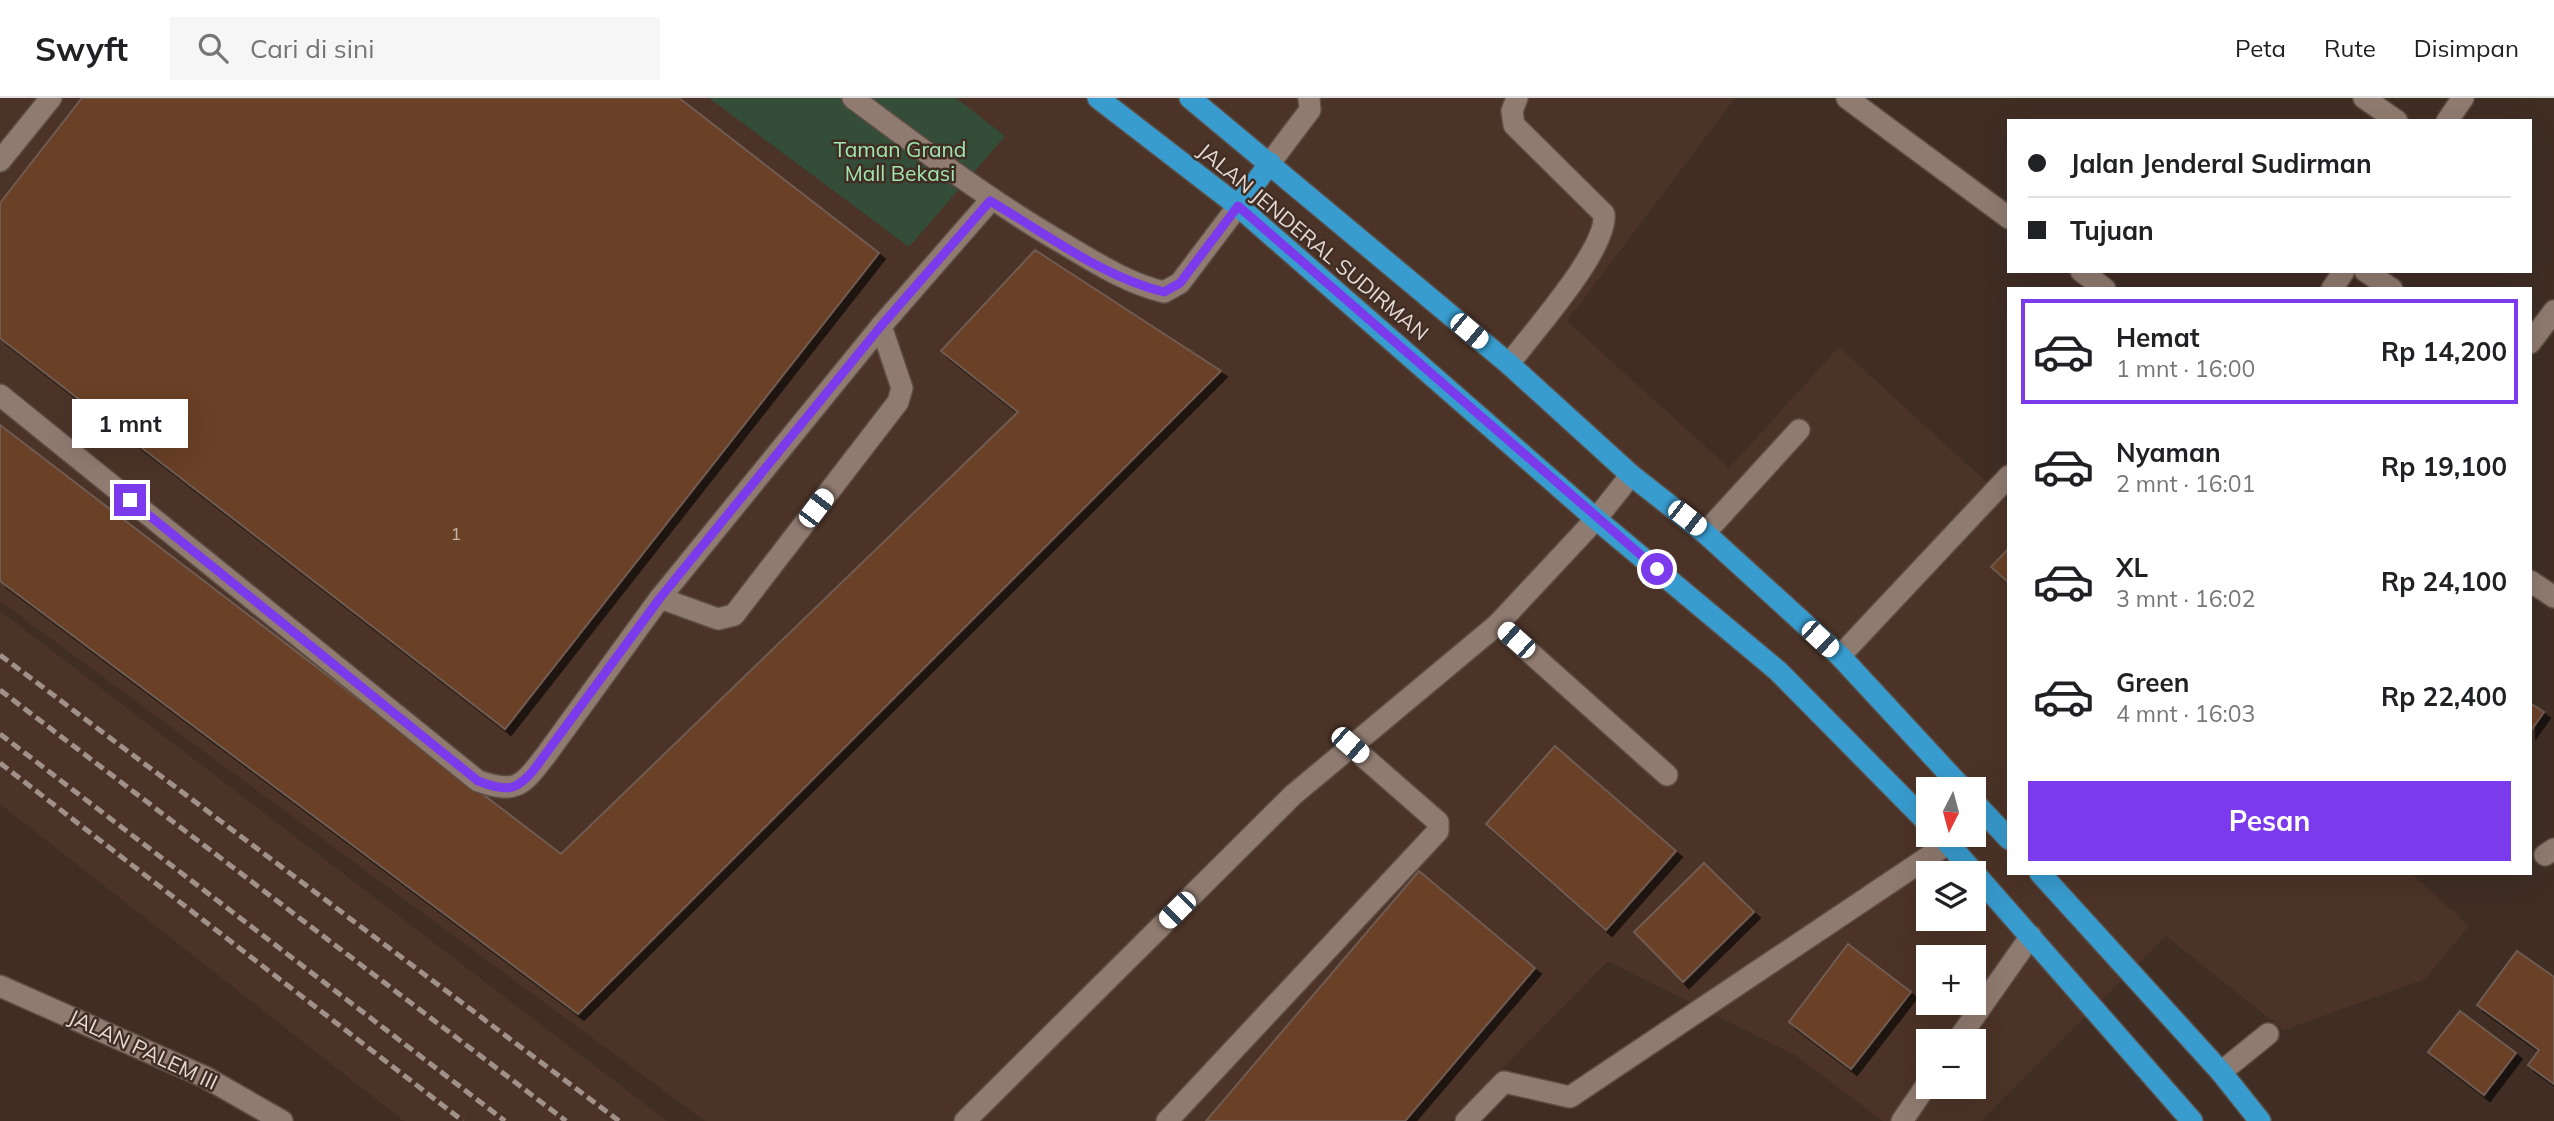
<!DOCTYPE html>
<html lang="id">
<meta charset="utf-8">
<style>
:root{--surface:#fff;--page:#f6f6f6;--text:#202124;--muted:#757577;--line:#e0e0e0;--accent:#7c3aed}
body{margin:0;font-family:Mulish,sans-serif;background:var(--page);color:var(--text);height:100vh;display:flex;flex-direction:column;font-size:26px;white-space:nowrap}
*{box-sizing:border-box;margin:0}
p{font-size:23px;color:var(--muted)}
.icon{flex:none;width:38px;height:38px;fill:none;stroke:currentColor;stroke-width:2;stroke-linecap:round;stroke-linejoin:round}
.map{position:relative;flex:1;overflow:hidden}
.panel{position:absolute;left:2007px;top:189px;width:525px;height:588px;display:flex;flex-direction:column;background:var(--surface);border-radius:0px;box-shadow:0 7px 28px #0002}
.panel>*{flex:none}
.guide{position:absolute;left:2007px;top:21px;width:525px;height:154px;border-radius:0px;box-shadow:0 7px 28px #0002;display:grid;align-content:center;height:154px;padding:0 21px;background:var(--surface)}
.needle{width:46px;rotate:186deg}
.tools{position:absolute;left:1916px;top:679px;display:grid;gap:14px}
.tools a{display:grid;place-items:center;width:70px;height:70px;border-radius:0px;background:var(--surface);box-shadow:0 7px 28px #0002;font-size:35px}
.end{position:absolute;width:32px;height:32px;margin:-16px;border:9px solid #7c3aed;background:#fff;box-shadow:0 0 0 4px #fff}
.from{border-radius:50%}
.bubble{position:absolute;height:49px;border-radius:0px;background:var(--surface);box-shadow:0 7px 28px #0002;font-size:23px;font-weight:700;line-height:49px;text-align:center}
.car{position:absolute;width:21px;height:42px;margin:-21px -10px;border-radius:9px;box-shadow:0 0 5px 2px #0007;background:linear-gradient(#fff 24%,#345 0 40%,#fff 0 76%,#345 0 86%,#fff 0)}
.guide b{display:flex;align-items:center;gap:24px;height:66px;font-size:26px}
.guide b+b{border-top:2px solid var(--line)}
.guide i{width:18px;height:18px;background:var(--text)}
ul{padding:12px 0 0;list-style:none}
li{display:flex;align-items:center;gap:21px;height:105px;margin:0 14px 10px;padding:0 7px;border:4px solid transparent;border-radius:0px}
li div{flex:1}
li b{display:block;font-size:26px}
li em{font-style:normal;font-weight:700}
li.current{border-color:var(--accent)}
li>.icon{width:63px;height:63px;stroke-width:1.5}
.button{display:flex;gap:14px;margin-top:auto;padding:14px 21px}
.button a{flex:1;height:80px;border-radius:0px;background:var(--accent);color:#fff;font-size:28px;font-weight:700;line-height:80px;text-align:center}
header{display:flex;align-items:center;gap:42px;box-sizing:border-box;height:98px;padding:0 35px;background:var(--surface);border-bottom:2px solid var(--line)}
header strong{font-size:33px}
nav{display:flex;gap:38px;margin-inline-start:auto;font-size:24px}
.search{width:490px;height:63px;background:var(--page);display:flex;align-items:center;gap:18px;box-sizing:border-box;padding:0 24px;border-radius:0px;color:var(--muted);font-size:26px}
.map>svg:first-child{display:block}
.built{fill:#4c3327;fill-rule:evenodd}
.green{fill:#344d39}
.building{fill:#6b3f27;stroke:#6f5b51;stroke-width:2;filter:url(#shadow)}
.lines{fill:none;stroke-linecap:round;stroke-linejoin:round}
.lane-casing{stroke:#5c4d45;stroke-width:24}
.street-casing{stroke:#5c4d45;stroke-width:24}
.highway-casing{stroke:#5c4d45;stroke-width:24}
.lane{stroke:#907b70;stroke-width:21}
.street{stroke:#907b70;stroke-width:21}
.highway{stroke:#389ccf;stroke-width:21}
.rail{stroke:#a0918a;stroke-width:5;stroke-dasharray:10 5;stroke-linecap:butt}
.route{stroke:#7c3aed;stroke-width:9}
.labels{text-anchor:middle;stroke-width:5;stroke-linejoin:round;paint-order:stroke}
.number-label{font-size:18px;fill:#c7b3a9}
.park-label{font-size:21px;fill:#a2e6af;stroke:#402e25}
.street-label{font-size:21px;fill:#e6dad4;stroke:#402e25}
</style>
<header>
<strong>Swyft</strong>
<div class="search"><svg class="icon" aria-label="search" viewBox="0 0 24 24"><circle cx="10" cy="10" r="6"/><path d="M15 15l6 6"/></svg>Cari di sini</div>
<nav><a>Peta</a><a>Rute</a><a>Disimpan</a></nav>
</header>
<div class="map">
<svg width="2554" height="1023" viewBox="0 0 2554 1023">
<defs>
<filter id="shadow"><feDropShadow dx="6" dy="6" stdDeviation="0" flood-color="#0009"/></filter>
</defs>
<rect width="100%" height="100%" fill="#402e25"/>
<!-- built -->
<g class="built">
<path d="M0 0H1735L1567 223 1729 370 1839 249 2009 405V775H2411L2469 828 2425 881 2284 932 2166 838 1981 1023H1883L1795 957 1608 863 1451 1023H705L0 503ZM1928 691H1974V737H1928ZM1928 775H1974V821H1928ZM1928 859H1974V905H1928ZM1928 943H1974V989H1928Z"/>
<path d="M0 513 667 1023H404L0 706Z"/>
</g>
<!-- green -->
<path class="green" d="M709 0H956L1005 38 909 149Z"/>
<!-- building -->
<g class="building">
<path d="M82 0H679L879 155 505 631 0 240V105Z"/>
<path d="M1035 152 1221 273 578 916 0 483V327L561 756 1018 314 941 253Z"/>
<path d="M2009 450V485L1991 469Z"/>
<path d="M2530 605 2544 614 2530 634Z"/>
<path d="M1555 648 1676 753 1606 832 1486 726Z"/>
<path d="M1704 765 1754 814 1683 884 1634 834Z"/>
<path d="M1419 773 1535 870 1405 1023H1206Z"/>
<path d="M1848 846 1911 894 1851 971 1789 924Z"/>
<path d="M2517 853 2554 879V986L2528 967 2539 952 2477 907Z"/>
<path d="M2460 913 2516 955 2484 997 2428 954Z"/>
</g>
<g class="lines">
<!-- lane casing -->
<g class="lane-casing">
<g id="lane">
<path d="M853 0C920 50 986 100 1059 143 1093 163 1126 185 1164 194L1180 185 1238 108"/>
<path d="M0 63 51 0"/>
<path d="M1270 65 1310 12 1309 0"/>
<path d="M1509 266C1532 235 1608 151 1604 116L1514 27 1512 13 1517 0"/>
<path d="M0 297 478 683C517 696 522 688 546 657L660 500 881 228 990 103"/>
<path d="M1705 435 1799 332"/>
<path d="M660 500 718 521 734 517 898 304 902 290 881 228"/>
<path d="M1498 526 1667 677"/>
<path d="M2221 974 2268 936"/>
<path d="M965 1023 1293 697 1498 526 1596 421 1631 377"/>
<path d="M1167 1023 1438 733V724L1350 647"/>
</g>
</g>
<!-- street casing -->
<g class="street-casing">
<g id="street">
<path d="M1847 0 2009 120"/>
<path d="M2364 0 2397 23"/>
<path d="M2447 23 2463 0"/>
<path d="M2081 173 2105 191"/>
<path d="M2365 173 2392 191"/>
<path d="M2332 191 2344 173"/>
<path d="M2530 245 2554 213"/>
<path d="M2530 483 2554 499"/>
<path d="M1840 558 2009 378"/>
<path d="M2545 757 2554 751"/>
<path d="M0 888 205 979 282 1023"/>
<path d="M1957 943 2031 838"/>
<path d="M1466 1023 1504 984 1570 999 1949 745"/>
<path d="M1902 1023 1928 985"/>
</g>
</g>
<!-- highway casing -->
<g class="highway-casing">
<g id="highway">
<path d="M1098 0 1238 108 1596 421 1778 573 1928 725"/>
<path d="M1190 0 1509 266 1631 377 1705 435 1840 558 1963 691"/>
<path d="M1238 108 1270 65"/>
<path d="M1974 704 2009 741"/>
<path d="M1941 737 2192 1023"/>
<path d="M2040 775 2221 974 2260 1023"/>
</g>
</g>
<!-- lane -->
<use href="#lane" class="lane"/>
<!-- street -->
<use href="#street" class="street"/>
<!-- highway -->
<use href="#highway" class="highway"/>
<!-- rail -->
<g class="rail">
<path d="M0 557 619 1023"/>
<path d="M0 592 566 1023"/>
<path d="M0 636 505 1023"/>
<path d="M0 665 463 1023"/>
</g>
</g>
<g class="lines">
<!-- route -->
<path class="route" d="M130 402 478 683C506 693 516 695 536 669L660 500 881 228 990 103C1045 135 1102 179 1164 194L1180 185 1238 108 1657 471"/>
</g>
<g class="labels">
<!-- number labels -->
<g class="number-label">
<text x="456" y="442">1</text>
</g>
<!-- park labels -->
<g class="park-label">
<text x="900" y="59">Taman Grand<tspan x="900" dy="24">Mall Bekasi</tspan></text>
</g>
<!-- street labels -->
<g class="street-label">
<text transform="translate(1313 144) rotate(40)" y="7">JALAN JENDERAL SUDIRMAN</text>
<text transform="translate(143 952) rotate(25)" y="7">JALAN PALEM III</text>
</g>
</g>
</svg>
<div class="tools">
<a><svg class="needle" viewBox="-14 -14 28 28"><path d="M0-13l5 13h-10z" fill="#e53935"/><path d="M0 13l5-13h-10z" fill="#757577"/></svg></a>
<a><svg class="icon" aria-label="layers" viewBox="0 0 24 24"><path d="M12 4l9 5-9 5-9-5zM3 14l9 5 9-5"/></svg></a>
<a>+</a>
<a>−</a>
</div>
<i class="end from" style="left:1657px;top:471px"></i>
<i class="end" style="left:130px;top:402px"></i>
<div class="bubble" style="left:72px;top:301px;width:116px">1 mnt</div>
<i class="car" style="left:1469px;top:233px;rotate:130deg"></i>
<i class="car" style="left:816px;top:410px;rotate:37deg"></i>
<i class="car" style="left:1687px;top:420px;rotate:128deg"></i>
<i class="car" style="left:1820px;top:541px;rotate:133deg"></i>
<i class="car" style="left:1516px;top:542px;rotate:312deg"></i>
<i class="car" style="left:1350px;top:647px;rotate:131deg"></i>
<i class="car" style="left:1177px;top:812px;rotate:225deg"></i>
<div class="guide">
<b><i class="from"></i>Jalan Jenderal Sudirman</b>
<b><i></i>Tujuan</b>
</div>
<section class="panel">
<ul>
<li class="current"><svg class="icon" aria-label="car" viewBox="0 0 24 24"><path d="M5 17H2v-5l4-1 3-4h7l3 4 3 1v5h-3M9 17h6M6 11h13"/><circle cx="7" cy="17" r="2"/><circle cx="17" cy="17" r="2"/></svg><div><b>Hemat</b><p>1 mnt · 16:00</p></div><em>Rp 14,200</em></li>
<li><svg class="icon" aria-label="car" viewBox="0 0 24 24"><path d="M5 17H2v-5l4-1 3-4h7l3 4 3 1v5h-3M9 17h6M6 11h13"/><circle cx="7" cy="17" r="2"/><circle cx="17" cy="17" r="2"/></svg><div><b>Nyaman</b><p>2 mnt · 16:01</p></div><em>Rp 19,100</em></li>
<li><svg class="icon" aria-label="car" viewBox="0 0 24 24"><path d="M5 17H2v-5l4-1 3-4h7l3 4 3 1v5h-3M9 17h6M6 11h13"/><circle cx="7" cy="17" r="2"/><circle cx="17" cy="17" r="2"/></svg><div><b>XL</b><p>3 mnt · 16:02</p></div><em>Rp 24,100</em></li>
<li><svg class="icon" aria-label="car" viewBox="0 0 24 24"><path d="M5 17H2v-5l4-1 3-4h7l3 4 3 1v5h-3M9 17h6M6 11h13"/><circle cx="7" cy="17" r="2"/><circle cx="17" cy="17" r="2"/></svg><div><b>Green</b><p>4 mnt · 16:03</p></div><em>Rp 22,400</em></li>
</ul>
<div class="button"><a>Pesan</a></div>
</section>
</div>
